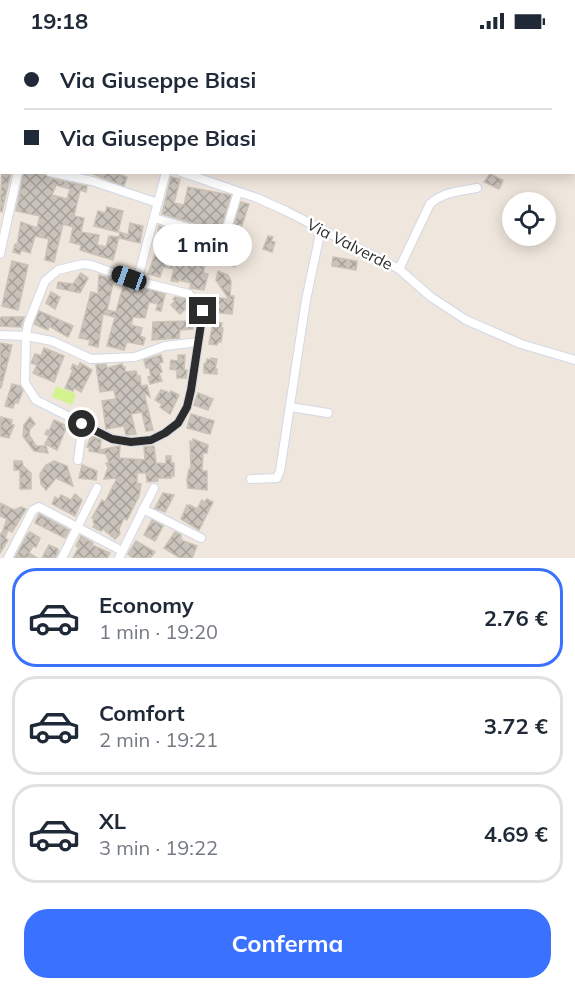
<!DOCTYPE html>
<html lang="it">
<meta charset="utf-8">
<style>
:root{--surface:#fff;--page:#f2f2f3;--text:#1f2937;--muted:#747a83;--line:#e0e1e3;--accent:#3a71ff}
body{margin:0;font-family:Mulish,sans-serif;background:var(--page);color:var(--text);height:100vh;display:flex;flex-direction:column;font-size:22px;white-space:nowrap}
*{box-sizing:border-box;margin:0}
p{font-size:20px;color:var(--muted)}
.icon{flex:none;width:33px;height:33px;fill:none;stroke:currentColor;stroke-width:2;stroke-linecap:round;stroke-linejoin:round}
.map{position:relative;height:516px;overflow:hidden}
.side{display:flex;flex-direction:column;background:var(--surface);flex:1}
.side>*{flex:none}
.banner{position:absolute;left:0px;top:0px;width:576px;height:132px;box-shadow:0 3px 15px #0003;display:grid;align-content:center;height:132px;padding:0 24px;background:var(--surface)}
.buttons{position:absolute;left:502px;top:150px;display:grid;gap:12px}
.buttons a{display:grid;place-items:center;width:54px;height:54px;border-radius:50%;background:var(--surface);box-shadow:0 3px 15px #0003;font-size:30px}
.end{position:absolute;width:27px;height:27px;margin:-14px;border:8px solid #2c2c2c;background:#fff;box-shadow:0 0 0 3px #fff}
.from{border-radius:50%}
.bubble{position:absolute;height:42px;border-radius:21px;background:var(--surface);box-shadow:0 3px 15px #0003;font-size:20px;font-weight:700;line-height:42px;text-align:center}
.car{position:absolute;width:18px;height:36px;margin:-18px -9px;border-radius:8px;box-shadow:0 0 4px 2px #0007;background:linear-gradient(#222 24%,#8ab4d8 0 40%,#222 0 76%,#8ab4d8 0 86%,#222 0)}
.banner b{display:flex;align-items:center;gap:21px;height:57px;font-size:22px}
.banner b+b{border-top:2px solid var(--line)}
.banner i{width:15px;height:15px;background:var(--text)}
ul{padding:10px 0 0;list-style:none}
li{display:flex;align-items:center;gap:18px;height:99px;margin:0 12px 9px;padding:0 12px;border:3px solid var(--line);border-radius:24px}
li div{flex:1}
li b{display:block;font-size:22px}
li em{font-style:normal;font-weight:700}
li.active{border-color:var(--accent)}
li>.icon{width:54px;height:54px;stroke-width:1.5}
.cta{display:flex;gap:12px;margin-top:auto;padding:12px 24px}
.cta a{flex:1;height:69px;border-radius:24px;background:var(--accent);color:#fff;font-size:24px;font-weight:700;line-height:69px;text-align:center}
.status{display:flex;justify-content:space-between;align-items:center;height:42px;padding:0 30px;background:var(--surface);direction:ltr}
.status svg{height:16px;fill:currentColor}
.map>svg:first-child{display:block}
.pitch{fill:#d2f38f}
.building{fill:url(#building-cross-hatch);stroke:#cbc2b6;stroke-width:1.5;fill-rule:evenodd}
.lines{fill:none;stroke-linecap:round;stroke-linejoin:round}
.minor-casing{stroke:#d2d8e6;stroke-width:10}
.minor{stroke:#fff;stroke-width:8}
.route{stroke:#2c2c2c;stroke-width:8}
.labels{text-anchor:middle;stroke-width:5;stroke-linejoin:round;paint-order:stroke}
.street-label{font-size:16px;fill:#2c2c2c;stroke:#fff}
</style>
<div class="status"><b>19:18</b><svg viewBox="0 0 49 12"><path d="M0 12V9h3v3zM5 12V6h3v6zM10 12V3h3v9zM15 12V0h3v12zM26 1h20v11H26zM47 4h2v5h-2z"/></svg></div>
<div class="map">
<svg width="575" height="516" viewBox="0 0 575 516">
<defs>
<pattern id="building-cross-hatch" width="8" height="8" patternUnits="userSpaceOnUse" patternTransform="scale(1.5)"><rect width="8" height="8" fill="#cac3bc"/><path d="M0 0l8 8M0 8l8-8" fill="none" stroke="#a49f99"/></pattern>
</defs>
<rect width="100%" height="100%" fill="#efe6dd"/>
<!-- pitch -->
<path class="pitch" d="M56 344 76 352 72 363 52 355Z"/>
<!-- building -->
<g class="building">
<path d="M2 130H11L2 170 0 169Z"/>
<path d="M24 130H44L49 136 87 144 86 150 80 148 74 174 84 176 81 190 99 193 97 203 106 205 109 194 119 195 113 218 80 208 81 203 70 200 73 185 63 182 54 220 45 218 49 197 35 194 30 211 21 208 20 212 13 210 15 202 17 203 21 180 37 186 40 174 16 169ZM56 143 70 147 67 157 52 153Z"/>
<path d="M88 130H112L127 135 124 144Z"/>
<path d="M490 132 503 138 499 147 484 140Z"/>
<path d="M171 135 180 137 174 161 184 163 188 145 231 153 220 189 213 187 214 184 194 181 162 172Z"/>
<path d="M241 160 249 162 238 195 242 196 240 203 243 204 241 215 237 214 235 225 227 222 231 192Z"/>
<path d="M107 165 123 169 118 190 94 184 98 169 105 171Z"/>
<path d="M130 181 143 184 140 201 119 196 120 190 128 193Z"/>
<path d="M159 184 169 187V189L185 193 184 196 193 199 194 195 220 202 216 221 206 219 203 231 208 232 204 248 190 246 191 241 178 238V240L171 239 174 227 163 225 160 235 148 232 157 207 154 206ZM171 210 186 214 183 223 168 219Z"/>
<path d="M268 194 273 195 271 199 275 200 272 210 263 207Z"/>
<path d="M333 215 357 219 356 228 332 224Z"/>
<path d="M12 219 28 223 18 268 2 264Z"/>
<path d="M218 229 228 233 231 239 230 254H234L232 272 210 270 212 255 229 257 216 238Z"/>
<path d="M81 231 88 236 80 251 57 246 58 240 73 242Z"/>
<path d="M99 233 114 237 107 268 116 270 124 241 165 252 161 269 156 268 158 262 149 260 145 276 133 275 131 283 142 286 140 294 145 296 143 303 127 300 124 308 107 304 115 275 103 272 98 305 89 303 90 298 79 296 91 250 98 252Z"/>
<path d="M51 250 60 255 55 267 46 261Z"/>
<path d="M175 255 186 257 190 263 180 272 171 263 175 259 173 257Z"/>
<path d="M39 269 73 284 68 295 49 284 48 288 34 282Z"/>
<path d="M2 275H24L21 285 0 284V276Z"/>
<path d="M189 279 194 280 193 287 180 288 179 296 152 298 153 280Z"/>
<path d="M213 280 222 281 221 286H223L221 300H218L217 303 209 302Z"/>
<path d="M0 301 12 303 1 346 0 345Z"/>
<path d="M44 306 64 314 54 340 33 331 37 323 31 321 35 312 41 314Z"/>
<path d="M161 313 163 320 159 321 162 330 159 331 162 339 150 342 148 335 151 334 149 325 146 326 144 318Z"/>
<path d="M178 313H185L184 328H187L186 336H177V328L170 327 171 318 178 319Z"/>
<path d="M211 316 217 317 215 327H217V332L204 331V322H206L207 317 211 318Z"/>
<path d="M80 321 92 328 81 350 74 346 73 349 65 346 73 328 71 327 73 322 78 325Z"/>
<path d="M106 322 107 326 122 322 123 325H125V330L136 329 138 335 140 334 141 344 147 343 150 355 144 351 153 388 146 389 142 370 131 372 136 392 126 393 124 384 106 387 102 359 116 357 114 348 100 350 96 323Z"/>
<path d="M12 342 20 344 23 348 20 356 18 361 15 360 13 366 5 364Z"/>
<path d="M161 348 168 350 169 353 171 349 179 353 170 372 160 365 162 362 155 358Z"/>
<path d="M198 351 213 357 208 368 194 363Z"/>
<path d="M191 372 214 379 210 392 187 386Z"/>
<path d="M1 375 12 378 11 383H14L9 396 0 394Z"/>
<path d="M30 375 35 382 30 387 29 393 36 404H46L48 411 34 409 23 394 24 383Z"/>
<path d="M54 378 67 384 57 408 45 402 49 394 45 392 47 388 49 389Z"/>
<path d="M91 394 101 398 100 408 120 404 119 416 145 418 144 405 154 404 156 421 166 422V414H171V421H174V434H171V436H157L158 439 147 440 146 431H137V441L141 442 139 454 127 478 124 476 119 487 120 492 115 497 103 487 101 489 93 485 95 482 93 480 94 477 92 476 102 458 105 460 117 436 104 437 108 426 106 421H109L106 412 89 409 90 405H87Z"/>
<path d="M193 397 208 403 207 411H203L202 429H207V448L188 446 187 438 189 427H191L190 399 193 400Z"/>
<path d="M14 419H22L23 424 31 431V447H20V428H14Z"/>
<path d="M54 419 67 424 73 444 56 436 46 448 41 442 40 432 46 423Z"/>
<path d="M82 423 97 429 96 438 79 436Z"/>
<path d="M163 451 174 453 165 470 155 466Z"/>
<path d="M75 452 82 458 75 474 52 462 55 455 59 457 61 453 71 458Z"/>
<path d="M207 457 213 460 199 488 181 477 187 463 189 464 190 463 197 467 202 458 205 460Z"/>
<path d="M0 461 14 468 21 465 26 467 12 490 8 488 5 496 8 498 0 511V493L4 488H3L7 477 0 474Z"/>
<path d="M39 472 69 488 65 496 35 481Z"/>
<path d="M152 478 163 484 155 499 144 493Z"/>
<path d="M30 490 40 496 36 505 33 504 29 511 37 516H15L27 493Z"/>
<path d="M175 490 181 493V498L197 504 192 516H180L164 506Z"/>
<path d="M81 494 93 501 92 503 110 511 107 516H73L79 505 76 504Z"/>
<path d="M136 499 155 510 150 516H133L128 512Z"/>
<path d="M49 503 58 507V510L55 516H42Z"/>
</g>
<g class="lines">
<!-- minor casing -->
<g class="minor-casing">
<g id="minor">
<path d="M25 0 27 2"/>
<path d="M134 0 139 2"/>
<path d="M454 0 455 2"/>
<path d="M47 2 48 0"/>
<path d="M117 2 118 0"/>
<path d="M224 2V0"/>
<path d="M510 2 511 0"/>
<path d="M0 45 2 46"/>
<path d="M0 75H2"/>
<path d="M50 130 92 139 158 161"/>
<path d="M181 130 257 156 286 169 399 227 431 255 466 278 521 302 575 318"/>
<path d="M154 176 224 196 238 150"/>
<path d="M0 212 18 130"/>
<path d="M83 222 91 223 137 239 189 252 203 269 191 348 187 365 178 381 165 391 151 398 131 400 113 397 36 358 25 341 26 294 28 282 45 239 58 228Z"/>
<path d="M399 227 430 162C443 150 460 149 477 146"/>
<path d="M137 239 166 130"/>
<path d="M0 293 26 294 52 299 91 317 135 315 165 304 198 300"/>
<path d="M290 365 328 371"/>
<path d="M78 418 83 382"/>
<path d="M251 437 277 436 280 429 306 258 321 187"/>
<path d="M143 467 201 496"/>
<path d="M8 516 33 468 39 465 122 509"/>
<path d="M62 516 97 446"/>
<path d="M119 516 154 446"/>
</g>
</g>
<!-- minor -->
<use href="#minor" class="minor"/>
</g>
<g class="lines">
<!-- route -->
<path class="route" d="M82 382 112 397 131 400 151 398 165 391 178 381 187 365 191 348 203 269"/>
</g>
<g class="labels">
<!-- street labels -->
<g class="street-label">
<text transform="translate(350 202) rotate(27)" y="6">Via Valverde</text>
</g>
</g>
</svg>
<div class="buttons">
<a><svg class="icon" aria-label="locate" viewBox="0 0 24 24"><circle cx="12" cy="12" r="6"/><path d="M12 2v4M12 18v4M2 12h4M18 12h4"/></svg></a>
</div>
<i class="end from" style="left:82px;top:382px"></i>
<i class="end" style="left:203px;top:269px"></i>
<div class="bubble" style="left:153px;top:182px;width:99px">1 min</div>
<i class="car" style="left:129px;top:236px;rotate:290deg"></i>
<div class="banner">
<b><i class="from"></i>Via Giuseppe Biasi</b>
<b><i></i>Via Giuseppe Biasi</b>
</div>
</div>
<section class="side">
<ul>
<li class="active"><svg class="icon" aria-label="car" viewBox="0 0 24 24"><path d="M5 17H2v-5l4-1 3-4h7l3 4 3 1v5h-3M9 17h6M6 11h13"/><circle cx="7" cy="17" r="2"/><circle cx="17" cy="17" r="2"/></svg><div><b>Economy</b><p>1 min · 19:20</p></div><em>2.76 €</em></li>
<li><svg class="icon" aria-label="car" viewBox="0 0 24 24"><path d="M5 17H2v-5l4-1 3-4h7l3 4 3 1v5h-3M9 17h6M6 11h13"/><circle cx="7" cy="17" r="2"/><circle cx="17" cy="17" r="2"/></svg><div><b>Comfort</b><p>2 min · 19:21</p></div><em>3.72 €</em></li>
<li><svg class="icon" aria-label="car" viewBox="0 0 24 24"><path d="M5 17H2v-5l4-1 3-4h7l3 4 3 1v5h-3M9 17h6M6 11h13"/><circle cx="7" cy="17" r="2"/><circle cx="17" cy="17" r="2"/></svg><div><b>XL</b><p>3 min · 19:22</p></div><em>4.69 €</em></li>
</ul>
<div class="cta"><a>Conferma</a></div>
</section>
